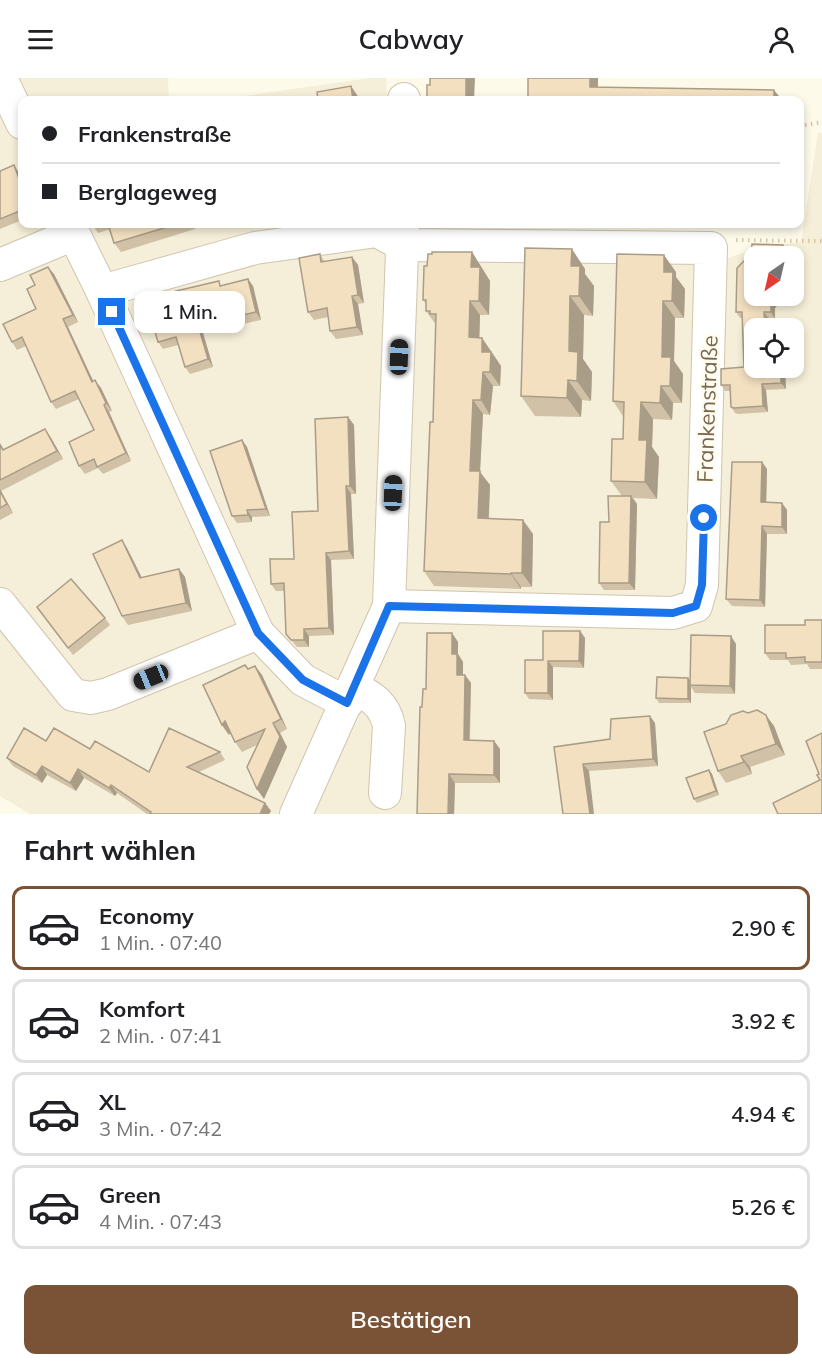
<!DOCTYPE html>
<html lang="de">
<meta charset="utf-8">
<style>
:root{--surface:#fff;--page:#f2f2f2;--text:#202124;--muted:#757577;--line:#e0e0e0;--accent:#7a5337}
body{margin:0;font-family:Mulish,sans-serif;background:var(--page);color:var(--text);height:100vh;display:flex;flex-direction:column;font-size:22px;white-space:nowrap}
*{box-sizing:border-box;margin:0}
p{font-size:20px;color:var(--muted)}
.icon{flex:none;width:33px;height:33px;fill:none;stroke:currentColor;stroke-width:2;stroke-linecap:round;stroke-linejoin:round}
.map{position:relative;height:736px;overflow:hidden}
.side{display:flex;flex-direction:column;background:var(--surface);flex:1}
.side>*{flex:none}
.hud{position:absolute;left:18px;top:18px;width:786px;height:132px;border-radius:12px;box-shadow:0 3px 9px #0003;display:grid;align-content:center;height:132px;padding:0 24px;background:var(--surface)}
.needle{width:39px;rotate:214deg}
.buttons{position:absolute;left:744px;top:168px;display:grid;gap:12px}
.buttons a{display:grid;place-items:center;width:60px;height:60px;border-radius:12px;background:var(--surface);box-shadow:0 3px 9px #0003;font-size:30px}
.end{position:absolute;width:27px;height:27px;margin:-14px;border:8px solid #1a73e8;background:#fff;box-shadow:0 0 0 3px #fff}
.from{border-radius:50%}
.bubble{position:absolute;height:42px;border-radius:12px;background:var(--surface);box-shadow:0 3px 9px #0003;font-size:20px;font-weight:600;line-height:42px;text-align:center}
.car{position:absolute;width:18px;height:36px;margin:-18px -9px;border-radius:8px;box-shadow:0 0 4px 2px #0007;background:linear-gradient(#222 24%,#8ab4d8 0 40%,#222 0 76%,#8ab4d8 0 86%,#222 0)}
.hud b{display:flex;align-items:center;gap:21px;height:57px;font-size:22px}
.hud b+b{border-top:2px solid var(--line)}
.hud i{width:15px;height:15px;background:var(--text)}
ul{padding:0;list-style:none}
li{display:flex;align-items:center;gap:18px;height:84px;margin:0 12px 9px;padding:0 12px;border:3px solid var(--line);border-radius:12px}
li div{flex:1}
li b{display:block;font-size:22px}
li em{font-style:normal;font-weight:600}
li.on{border-color:var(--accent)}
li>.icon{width:54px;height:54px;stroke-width:1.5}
h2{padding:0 24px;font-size:27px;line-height:72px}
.button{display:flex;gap:12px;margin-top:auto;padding:12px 24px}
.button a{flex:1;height:69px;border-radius:12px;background:var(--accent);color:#fff;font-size:24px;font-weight:600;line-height:69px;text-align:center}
header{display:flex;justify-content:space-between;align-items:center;height:78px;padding:0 24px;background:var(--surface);font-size:27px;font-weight:600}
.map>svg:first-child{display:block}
.residential{fill:#f5eed8;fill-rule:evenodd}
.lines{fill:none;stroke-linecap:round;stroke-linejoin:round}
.minor-casing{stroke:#d0c5af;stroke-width:34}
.path{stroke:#d9c4a4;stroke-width:4;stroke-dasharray:1.5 4.5;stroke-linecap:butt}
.minor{stroke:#fff;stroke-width:32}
.wall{fill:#d1c1a6}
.shaded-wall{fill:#aa9d87}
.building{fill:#f3e0c1;stroke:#aa9d87;stroke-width:1.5}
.route{stroke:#1a73e8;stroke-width:8}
.labels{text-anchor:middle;stroke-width:6;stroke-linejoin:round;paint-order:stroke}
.street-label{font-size:22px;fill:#79664c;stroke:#fffdf1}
</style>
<header><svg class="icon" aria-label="menu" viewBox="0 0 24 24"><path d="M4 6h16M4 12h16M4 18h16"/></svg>Cabway<svg class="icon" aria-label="person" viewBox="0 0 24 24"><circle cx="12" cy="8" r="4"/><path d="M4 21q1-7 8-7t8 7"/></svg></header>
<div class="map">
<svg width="822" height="736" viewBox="0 0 822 736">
<rect width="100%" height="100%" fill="#fdfaea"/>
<!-- residential -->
<g class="residential">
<path d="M0 0H168L169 22H22V146H390V170L726 181 754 171 801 164 818 55H822V736H30L0 718ZM754 178H794V218H754ZM754 250H794V290H754Z"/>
<path d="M370 0H386L387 22H216Z"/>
</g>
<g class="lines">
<!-- minor casing -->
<g class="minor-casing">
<g id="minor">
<path d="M1 0 22 45"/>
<path d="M404 22V21"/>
<path d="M69 146 102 213 258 555 303 602 347 625"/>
<path d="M0 187 74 156"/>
<path d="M102 213 255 170 377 153 403 167 711 170 702 507 696 528 673 535 389 528"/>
<path d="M0 526 73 617 91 620 108 616 258 555"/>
<path d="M353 610C372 618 385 627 389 648L385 715"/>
<path d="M296 736 389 528 403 146"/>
</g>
</g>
<!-- path -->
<g class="path">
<path d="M805 47 822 44"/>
<path d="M736 162 822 163"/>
</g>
<!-- minor -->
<use href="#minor" class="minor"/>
</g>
<!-- wall -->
<g class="wall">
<path d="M0 93 19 95 22 104V142L0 151Z"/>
<path d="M92 146H197H194L195 151 121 174 114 165 110 151 98 155Z"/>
<path d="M431 146H472V150L433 149Z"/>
<path d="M752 166 783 167 787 173V178H754V218H781V223L775 230V241H769V250H754V290H782L785 294 786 311 766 312 768 334 738 336 735 335 731 329 730 313H725L721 307V291L744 289 742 240H740L736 234 737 190 751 176Z"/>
<path d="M525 170 585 191V196L594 208 593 238 584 237 583 281 592 294 591 323 582 322 581 339 535 338 521 318Z"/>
<path d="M472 174 490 203 489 237H480L479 260H482L501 288 500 308H493L490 337 483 336 480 394 490 407 489 440 533 456 532 509H521V511L434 508 424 493 433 344 436 247 426 233V226L423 222 427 188Z"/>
<path d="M320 176 325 184 352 179 358 187 364 225 358 226 363 257 336 261 330 253 328 239 314 242 308 234Z"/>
<path d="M676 194V199L685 211 684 240H675L674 283 683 296 682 325H673L672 342 653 341 652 369 659 379 657 421 633 420 637 426 635 512H604L599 505 609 444 622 418 611 403 623 361V338L613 323Z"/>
<path d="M54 196 78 244 68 249 93 303 101 310 112 333 109 334 131 383 103 396 98 390 85 396 79 388 94 352 79 321 56 331 51 324 26 268 17 272 12 264 36 231 35 207Z"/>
<path d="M221 207 253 208 261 242 203 255 213 289 190 296 185 289 178 267 163 271 158 264Z"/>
<path d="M348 339 354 347 356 416H351L354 481 331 482 334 557 309 558V569H297L286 556 284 513H276L271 506 294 481 318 433Z"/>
<path d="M45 351 51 360 63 381 1 413 13 435 0 442V365L4 372Z"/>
<path d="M242 362 247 369 270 438 252 439V444L237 445 232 438Z"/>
<path d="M762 384 767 391 766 424 782 425 787 432V456H767L765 529 732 528 726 521Z"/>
<path d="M127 470 142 500 179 491 185 499 192 533 128 547 122 538Z"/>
<path d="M37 529 105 540 110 547 73 577Z"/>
<path d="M822 542V591H810L807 586 791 587 788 582H770L765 575 805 547Z"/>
<path d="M580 553 585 560 584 590 553 589V622L529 621 525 615 543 582Z"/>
<path d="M452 555 458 564V576L463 584V597H465L471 605 470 663H494L500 671V705H455L454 736 422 629 426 611Z"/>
<path d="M736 566 735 616 695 615 691 609V625H659L656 620 688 600 690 602Z"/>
<path d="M255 588 262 597 287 651 280 655 287 669 264 721 257 711V667L242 674 235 664 230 655 229 657 222 647 248 591Z"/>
<path d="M655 645 658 688 589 693 554 669 610 661Z"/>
<path d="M774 648 785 677 750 689 752 696 726 705 718 693Z"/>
<path d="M46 663 90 671 149 694 220 674 225 682 199 694 265 725 271 733 269 736H147L117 715 115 718 84 700 76 713 47 697 42 705 13 688 7 680Z"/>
<path d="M709 692 712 696 719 717 697 725 694 721Z"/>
</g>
<!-- shaded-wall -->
<g class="shaded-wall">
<path d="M466 0H475L474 22H466Z"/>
<path d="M590 0H598V21L590 9Z"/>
<path d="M351 8 359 20V22H353Z"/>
<path d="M774 12 782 22H774Z"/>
<path d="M14 87 19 95 22 104V109Z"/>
<path d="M783 167 787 173V178H783Z"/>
<path d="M572 171 585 191V196L594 208 593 238 579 218 571 188Z"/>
<path d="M472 174 490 203 489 237 479 223 471 189Z"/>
<path d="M664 177 676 194V199L685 211 684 240 672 223 664 194Z"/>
<path d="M352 179 358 187 364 225 358 217Z"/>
<path d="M48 189 54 196 78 244 73 237Z"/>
<path d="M248 201 253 208 261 242 256 234Z"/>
<path d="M352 218 358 226 363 257 357 249Z"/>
<path d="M570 218 584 237 583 281 592 294 591 323 577 303 569 273Z"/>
<path d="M775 218H781V223L775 230V241L771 234V223Z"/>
<path d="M470 223 480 237 479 274 469 259Z"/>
<path d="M663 223 675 240 674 283 683 296 682 325 670 308 662 279Z"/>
<path d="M764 234 769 241V250H765Z"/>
<path d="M63 241 68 249 97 311 92 304Z"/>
<path d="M198 247 203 255 213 289 208 281Z"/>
<path d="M482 260 501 288 500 308 490 294 482 274Z"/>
<path d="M781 290H782L785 294 786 311 781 305Z"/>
<path d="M483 294 493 308 490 337 481 322Z"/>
<path d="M95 302 101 310 112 333 106 325Z"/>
<path d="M568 302 582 322 581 339 567 320Z"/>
<path d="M762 306 766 312 768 334 763 328Z"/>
<path d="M661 308 673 325 672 342 660 325Z"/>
<path d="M473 322 483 336 480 394 490 407 488 454 478 440 470 393Z"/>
<path d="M641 324 653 341 652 369 659 379 657 421 645 404 639 362Z"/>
<path d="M104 327 109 334 131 383 126 375Z"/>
<path d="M348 339 354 347 356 416 350 408Z"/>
<path d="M45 351 51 360 63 381 57 373Z"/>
<path d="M242 362 247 369 270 438 266 431Z"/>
<path d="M762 384 767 391 766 432 761 424Z"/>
<path d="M346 408 351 416 354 481 349 473Z"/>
<path d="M0 411 13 435 7 426 0 413Z"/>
<path d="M631 418 637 426 635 512 629 505Z"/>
<path d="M782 425 787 432V456L782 449Z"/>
<path d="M247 432 252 439V444L248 437Z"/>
<path d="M523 442 533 456 532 509 522 495Z"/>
<path d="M762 448 767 456 765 529 760 522Z"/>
<path d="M122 462 127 470 146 508 140 500Z"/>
<path d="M326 475 331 482 334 557 329 550Z"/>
<path d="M179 491 185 499 192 533 186 525Z"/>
<path d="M511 495 521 509V511L511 496Z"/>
<path d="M304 551 309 558V569L304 562Z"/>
<path d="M580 553 585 560 584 590 579 583Z"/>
<path d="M452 555 458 564V576L463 584V605L457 597 452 576Z"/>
<path d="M731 558 736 566 735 616 730 608Z"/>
<path d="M548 583 553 589V622L548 615Z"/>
<path d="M255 588 262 597 287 651 281 641Z"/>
<path d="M465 597 471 605 469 671 464 662Z"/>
<path d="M688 600 691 604 690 607 691 609V625L688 621Z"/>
<path d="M766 637 774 648 785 677 776 666Z"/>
<path d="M650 638 655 645 658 688 653 681Z"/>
<path d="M225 643 231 652 229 657 222 647Z"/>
<path d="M273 645 280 655 287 669 264 721 257 711Z"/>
<path d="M494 663 500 671V705L494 697Z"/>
<path d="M741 678 750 689 752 696 744 684Z"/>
<path d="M583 686 589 693 594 736H590Z"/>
<path d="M42 688 47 697 42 705 36 697Z"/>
<path d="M78 691 84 700 76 713 70 705Z"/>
<path d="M709 692 712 696 719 717 716 713Z"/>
<path d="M449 696 455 705 454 736H448Z"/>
<path d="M111 707 117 715 115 718 109 710Z"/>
<path d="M265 725 271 733 269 736H260Z"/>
</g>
<!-- building -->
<g class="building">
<path d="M430 0H466V22H427V7H430Z"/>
<path d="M528 0H590V9L774 12V22H528Z"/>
<path d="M351 8 353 22H318L317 14Z"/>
<path d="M14 87 22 109V132L0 141V93Z"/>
<path d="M108 146H177L114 165Z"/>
<path d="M752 166 783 167V178H754V218H775L771 223V234H764L765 250H754V290H781V305L762 306 763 328 734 330 731 329 730 307H721V291L744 289 742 234H736L737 190 751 176Z"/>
<path d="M525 170 572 171 571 188H580L579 218H570L569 273 578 274 577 303 568 302 567 320 521 318Z"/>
<path d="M432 174H472L471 189H480L479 223H470L469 259 482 260V274H491L490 294H483L481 322H473L470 393H480L478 440 523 442 522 495H511V496L424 493 430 344H433L436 236H430V233H426V222H423L424 188H427L428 176H432Z"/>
<path d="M320 176 321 184 352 179 358 217 352 218 357 249 330 253 327 230 308 234 299 180Z"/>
<path d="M617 176 664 177V194H673L672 223H663L662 279H671L670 308H661L660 325 641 324 639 362H647L645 404 611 403 612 361H623L624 324 613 323Z"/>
<path d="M48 189 73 237 63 241 92 304 95 302 106 325 104 327 126 375 97 389 94 381 79 388 69 364 94 352 75 313 51 324 22 259 12 264 3 246 36 231 27 211 35 207 30 197Z"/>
<path d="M248 201 256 234 198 247 208 281 185 289 176 259 158 264 147 227 178 218 176 213 219 203 220 208Z"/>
<path d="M348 339 350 408H346L349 473 326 475 329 550 304 551V562H291L286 556 284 505 271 506 270 481H294L292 434 318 433 315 341Z"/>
<path d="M45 351 57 373 0 402V367L3 372Z"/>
<path d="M242 362 266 431 247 432 248 437 232 438 210 373Z"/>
<path d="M732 384H762L761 424 782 425V449L762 448 760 522 726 521Z"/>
<path d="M0 413 7 426 0 430Z"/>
<path d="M608 418H631L629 505H599L600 444H609Z"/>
<path d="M122 462 140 500 179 491 186 525 122 538 93 476Z"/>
<path d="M71 501 105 540 68 570 37 529Z"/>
<path d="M805 542H822V584H805V579L786 580V575H765V547H805Z"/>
<path d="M543 553H580L579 583H548V615H525V582H543Z"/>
<path d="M427 555H452V576H457V597H465L464 662 494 663V697L449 696 448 736H417L420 629H422L423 611H426Z"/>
<path d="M691 557 731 558 730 608 690 607Z"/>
<path d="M245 587 248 591 255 588 281 641 273 645 280 659 257 711 247 689 265 651 235 664 225 643 222 647 203 607Z"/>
<path d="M657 599 688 600V621L656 620Z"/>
<path d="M757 632 766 637 776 666 741 678 744 684 718 693 704 654 726 646 731 637 743 633 748 635Z"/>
<path d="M650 638 653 681 583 686 590 736H563L554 669 610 661 611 641Z"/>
<path d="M24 650 46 663 54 650 90 671 95 663 149 694 169 650 220 674 187 689 265 725 260 736H150L151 734 111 707 109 710 78 691 70 705 42 688 36 697 7 680Z"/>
<path d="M822 655V736H778L773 725 820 702 817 697 819 696 806 663Z"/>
<path d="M709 692 716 713 694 721 686 700Z"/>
</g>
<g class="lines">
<!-- route -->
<path class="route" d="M112 234 258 555 303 602 347 625 389 528 673 535 696 528 702 507 704 440"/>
</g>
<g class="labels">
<!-- street labels -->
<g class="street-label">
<text transform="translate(707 331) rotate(-88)" y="8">Frankenstraße</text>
</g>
</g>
</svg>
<div class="buttons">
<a><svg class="needle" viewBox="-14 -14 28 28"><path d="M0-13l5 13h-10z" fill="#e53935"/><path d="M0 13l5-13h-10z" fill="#757577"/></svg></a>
<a><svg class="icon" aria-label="locate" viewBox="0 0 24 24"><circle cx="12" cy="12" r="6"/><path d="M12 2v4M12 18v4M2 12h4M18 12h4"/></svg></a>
</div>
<i class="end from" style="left:704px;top:440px"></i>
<i class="end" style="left:112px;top:234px"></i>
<div class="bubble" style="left:134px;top:213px;width:111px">1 Min.</div>
<i class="car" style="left:399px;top:279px;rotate:2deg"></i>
<i class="car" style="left:393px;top:415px;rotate:2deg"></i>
<i class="car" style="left:151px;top:599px;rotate:248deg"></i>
<div class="hud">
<b><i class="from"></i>Frankenstraße</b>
<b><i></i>Berglageweg</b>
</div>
</div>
<section class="side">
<h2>Fahrt wählen</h2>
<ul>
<li class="on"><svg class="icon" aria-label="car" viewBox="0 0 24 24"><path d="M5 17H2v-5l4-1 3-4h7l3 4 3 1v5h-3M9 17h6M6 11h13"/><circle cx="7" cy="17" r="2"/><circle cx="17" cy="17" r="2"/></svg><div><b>Economy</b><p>1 Min. · 07:40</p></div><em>2.90 €</em></li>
<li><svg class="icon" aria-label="car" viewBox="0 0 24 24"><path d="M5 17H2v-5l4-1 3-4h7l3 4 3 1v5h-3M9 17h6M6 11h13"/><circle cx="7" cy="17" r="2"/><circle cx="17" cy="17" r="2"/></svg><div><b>Komfort</b><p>2 Min. · 07:41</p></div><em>3.92 €</em></li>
<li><svg class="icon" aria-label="car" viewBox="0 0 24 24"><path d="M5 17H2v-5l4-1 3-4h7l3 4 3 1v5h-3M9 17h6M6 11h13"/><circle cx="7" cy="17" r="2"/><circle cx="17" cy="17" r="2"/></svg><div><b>XL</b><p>3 Min. · 07:42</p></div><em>4.94 €</em></li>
<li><svg class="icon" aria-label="car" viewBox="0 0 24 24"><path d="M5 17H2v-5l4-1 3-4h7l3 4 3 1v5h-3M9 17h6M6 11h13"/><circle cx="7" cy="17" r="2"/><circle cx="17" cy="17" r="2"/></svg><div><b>Green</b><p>4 Min. · 07:43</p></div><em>5.26 €</em></li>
</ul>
<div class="button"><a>Bestätigen</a></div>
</section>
